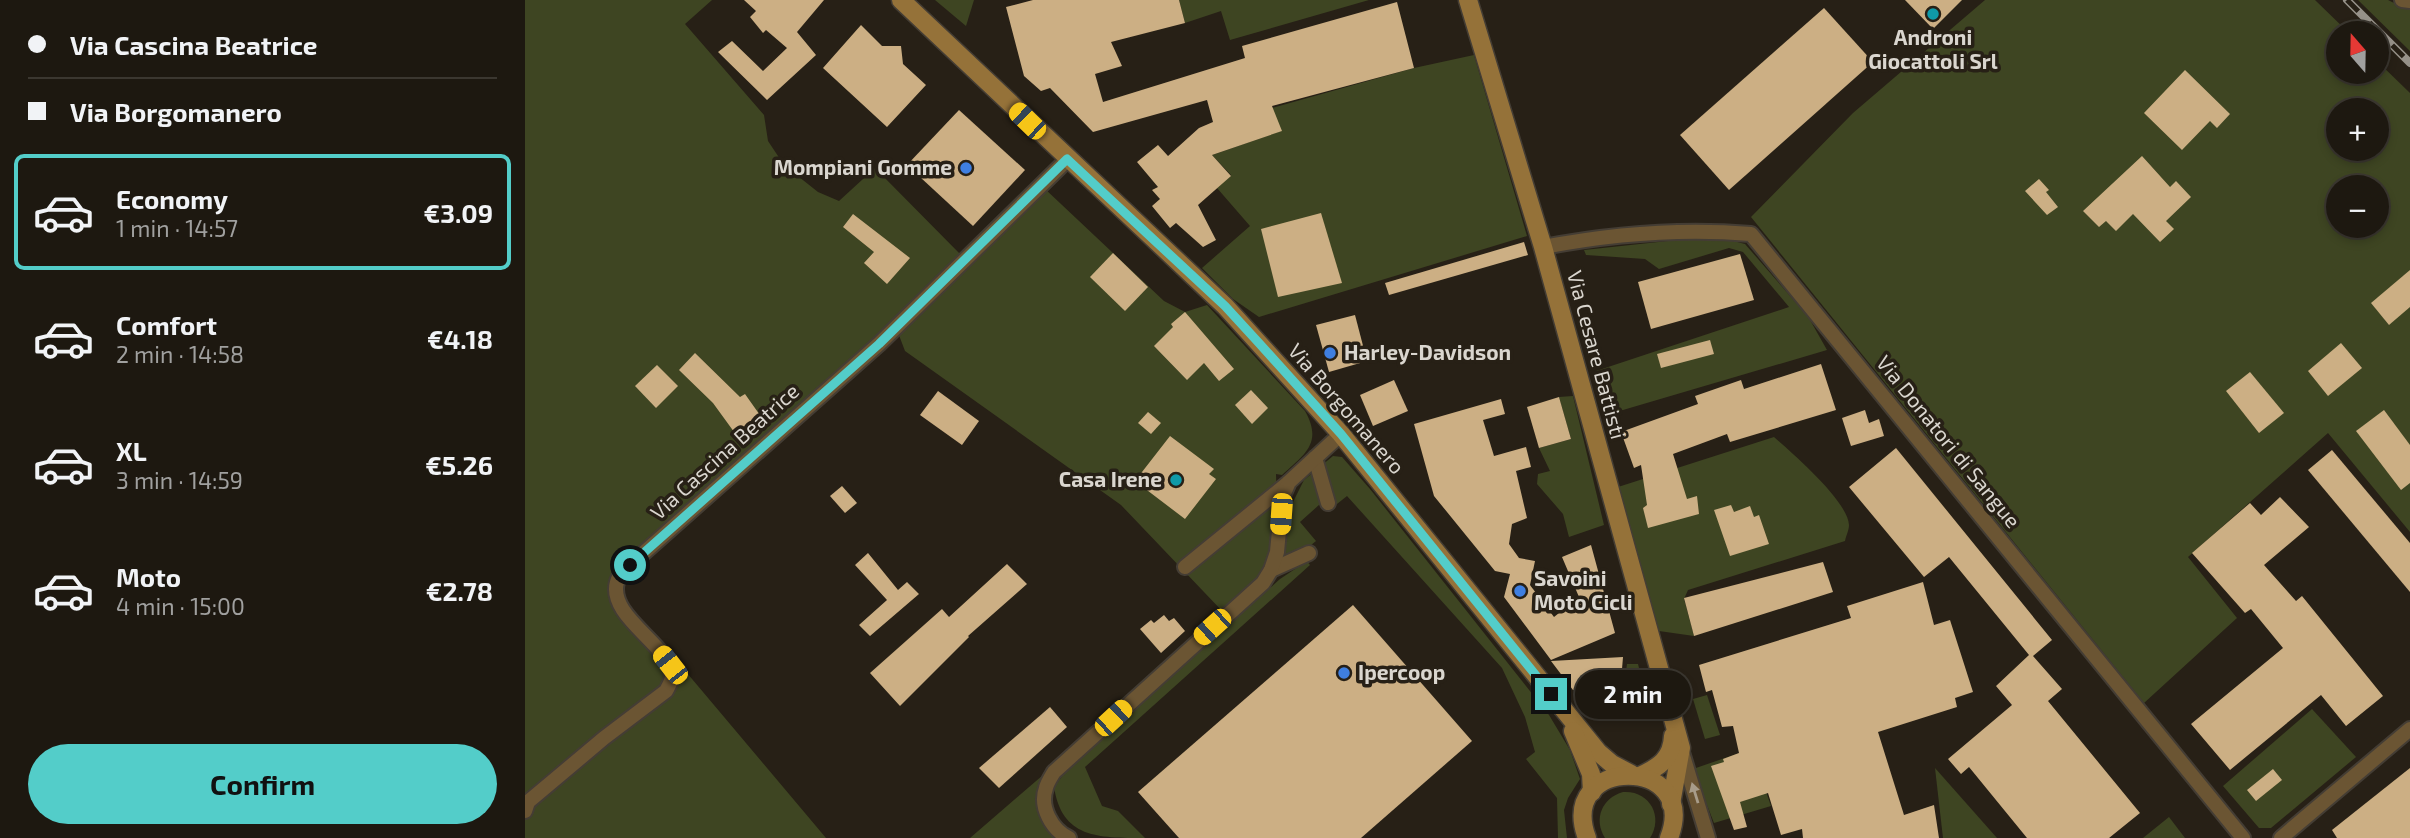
<!DOCTYPE html>
<meta charset="utf-8">
<style>
:root{--surface:#1d1810;--page:#2a251e;--text:#f1f3f6;--muted:#a0a09f;--line:#3b3730;--accent:#53cdc9}
body{margin:0;font-family:"Exo 2",sans-serif;background:var(--page);color:var(--text);height:100vh;display:flex;flex-direction:column;font-size:26px;white-space:nowrap}
*{box-sizing:border-box;margin:0}
p{font-size:23px;color:var(--muted)}
.icon{flex:none;width:38px;height:38px;fill:none;stroke:currentColor;stroke-width:2;stroke-linecap:round;stroke-linejoin:round}
.map{position:relative;flex:1;overflow:hidden}
.side{display:flex;flex-direction:column;background:var(--surface);width:525px}
.side>*{flex:none}
.guide{display:grid;align-content:center;height:154px;padding:0 28px;background:var(--surface)}
.needle{width:46px;rotate:340deg}
.fabs{position:absolute;left:1801px;top:21px;display:grid;gap:14px}
.fabs a{display:grid;place-items:center;width:63px;height:63px;border-radius:50%;background:var(--surface);box-shadow:0 4px 10px #0003,0 0 0 2px var(--line);font-size:35px}
.end{position:absolute;width:32px;height:32px;margin:-16px;border:9px solid #53cdc9;background:#111;box-shadow:0 0 0 4px #111}
.from{border-radius:50%}
.bubble{position:absolute;height:49px;border-radius:24px;background:var(--surface);box-shadow:0 4px 10px #0003,0 0 0 2px var(--line);font-size:23px;font-weight:700;line-height:49px;text-align:center}
.car{position:absolute;width:21px;height:42px;margin:-21px -10px;border-radius:9px;box-shadow:0 0 5px 2px #0007;background:linear-gradient(#f5c518 24%,#345 0 40%,#f5c518 0 76%,#345 0 86%,#f5c518 0)}
.guide b{display:flex;align-items:center;gap:24px;height:66px;font-size:26px}
.guide b+b{border-top:2px solid var(--line)}
.guide i{width:18px;height:18px;background:var(--text)}
ul{padding:0;list-style:none}
li{display:flex;align-items:center;gap:21px;height:116px;margin:0 14px 10px;padding:0 14px;border:4px solid transparent;border-radius:10px}
li div{flex:1}
li b{display:block;font-size:26px}
li em{font-style:normal;font-weight:700}
li.on{border-color:var(--accent)}
li>.icon{width:63px;height:63px;stroke-width:1.5}
.primary-button{display:flex;gap:14px;margin-top:auto;padding:14px 28px}
.primary-button a{flex:1;height:80px;border-radius:42px;background:var(--accent);color:#111;font-size:28px;font-weight:700;line-height:80px;text-align:center}
main{display:flex;flex:1;min-height:0}
.map>svg:first-child{display:block}
.green{fill:#3e4522;fill-rule:evenodd}
.building{fill:#ccaf84}
.lines{fill:none;stroke-linecap:round;stroke-linejoin:round}
.street-casing{stroke:#443d34;stroke-width:18}
.secondary-casing{stroke:#443d34;stroke-width:21}
.street{stroke:#6b5533;stroke-width:14}
.secondary{stroke:#957239;stroke-width:18}
.rail-casing{stroke:#969189;stroke-width:8}
.rail{stroke:#272016;stroke-width:5;stroke-dasharray:16;stroke-linecap:butt}
.oneway{fill:#a89c89}
.route{stroke:#53cdc9;stroke-width:9}
.culture-dot{fill:#0f9aa8;stroke:#272016;stroke-width:2.5}
.shop-dot{fill:#3f7fe0;stroke:#272016;stroke-width:2.5}
.labels{text-anchor:middle;stroke-width:7;stroke-linejoin:round;paint-order:stroke}
.poi-label{font-size:21px;font-weight:bold;fill:#dad6cf;stroke:#272016;text-anchor:start}
.street-label{font-size:21px;fill:#dad6cf;stroke:#272016}
</style>
<main>
<section class="side">
<div class="guide">
<b><i class="from"></i>Via Cascina Beatrice</b>
<b><i></i>Via Borgomanero</b>
</div>
<ul>
<li class="on"><svg class="icon" aria-label="car" viewBox="0 0 24 24"><path d="M5 17H2v-5l4-1 3-4h7l3 4 3 1v5h-3M9 17h6M6 11h13"/><circle cx="7" cy="17" r="2"/><circle cx="17" cy="17" r="2"/></svg><div><b>Economy</b><p>1 min · 14:57</p></div><em>€3.09</em></li>
<li><svg class="icon" aria-label="car" viewBox="0 0 24 24"><path d="M5 17H2v-5l4-1 3-4h7l3 4 3 1v5h-3M9 17h6M6 11h13"/><circle cx="7" cy="17" r="2"/><circle cx="17" cy="17" r="2"/></svg><div><b>Comfort</b><p>2 min · 14:58</p></div><em>€4.18</em></li>
<li><svg class="icon" aria-label="car" viewBox="0 0 24 24"><path d="M5 17H2v-5l4-1 3-4h7l3 4 3 1v5h-3M9 17h6M6 11h13"/><circle cx="7" cy="17" r="2"/><circle cx="17" cy="17" r="2"/></svg><div><b>XL</b><p>3 min · 14:59</p></div><em>€5.26</em></li>
<li><svg class="icon" aria-label="car" viewBox="0 0 24 24"><path d="M5 17H2v-5l4-1 3-4h7l3 4 3 1v5h-3M9 17h6M6 11h13"/><circle cx="7" cy="17" r="2"/><circle cx="17" cy="17" r="2"/></svg><div><b>Moto</b><p>4 min · 15:00</p></div><em>€2.78</em></li>
</ul>
<div class="primary-button"><a>Confirm</a></div>
</section>
<div class="map">
<svg width="1885" height="838" viewBox="0 0 1885 838">
<rect width="100%" height="100%" fill="#272016"/>
<!-- green -->
<g class="green">
<path d="M0 0H187L160 24 239 115 243 141 259 165 293 192 314 201 350 168 438 257 88 581 133 654 143 677 138 689 0 799Z"/>
<path d="M410 0H449L441 26Z"/>
<path d="M654 0H844L705 40 696 11 660 23Z"/>
<path d="M1460 0H1790L1824 33H1813V72H1852V61L1885 93V532L1803 433 1663 557 1712 618 1619 703 1226 217 1328 113ZM1813 110H1852V149H1813ZM1813 187H1852V226H1813Z"/>
<path d="M1833 0H1863L1877 7H1885V51Z"/>
<path d="M949 55 1002 236 734 317 708 299 677 268 725 226 692 188 706 175 687 155 756 131 747 108 889 68Z"/>
<path d="M519 188 639 301 660 312 682 305 780 411C798 443 780 454 757 475L751 474C752 498 752 553 739 573 729 588 711 600 699 613L596 505 380 351 372 330Z"/>
<path d="M1189 236 1220 244 1273 305 1276 304 1302 350 1081 415 1071 371 1264 307 1218 252 1204 248 1134 269 1120 259 1061 255 1059 250Z"/>
<path d="M1048 396 1079 525 1044 537 1038 514 1012 484 1013 474 1025 471 1014 448 1046 439 1034 397Z"/>
<path d="M1249 437C1267 453 1323 501 1324 525 1324 530 1321 536 1320 541L1163 590 1159 599 1169 636 1134 631 1093 487Z"/>
<path d="M808 456 817 457 845 489 1024 715 1045 750 1055 779 1043 798 1039 810 1042 838H1033L1032 798 1001 759 1010 752 1000 717 977 668 822 496 812 504 804 496 775 522 791 541 780 550 758 561 766 506 779 480Z"/>
<path d="M782 561 785 565 560 767 577 806 593 811 620 838C572 838 537 838 529 787L544 767 755 579Z"/>
<path d="M146 654 301 838H0V812L149 677Z"/>
<path d="M1102 664H1113L1122 700 1097 704Z"/>
<path d="M1182 695 1195 735 1180 739 1168 699Z"/>
<path d="M1787 709 1831 757 1746 828H1734L1698 786Z"/>
<path d="M1226 749 1246 806 1189 823 1168 769Z"/>
<path d="M1410 768 1472 838H1418Z"/>
<path d="M525 769 515 790 539 838H445Z"/>
<path d="M1098 792C1124 790 1139 816 1125 838H1080C1068 819 1077 798 1098 792Z"/>
<path d="M1644 817 1660 838H1618Z"/>
</g>
<!-- building -->
<g class="building">
<path d="M219 0H299L272 32 291 55 242 100 193 52 207 41 238 71 262 48 241 30 238 33 225 17 231 11Z"/>
<path d="M508 0H654L660 23 586 42 597 66 570 74 578 102 720 58 717 46 872 2 889 68 747 106 757 131 687 155 706 176 673 205 691 240 678 247 651 223 645 228 627 206 635 199 627 190 633 187 612 162 633 145 643 156 674 128 688 122 682 100 568 132 525 88 516 91 499 76 481 7Z"/>
<path d="M1380 0H1437L1408 29Z"/>
<path d="M1299 8 1348 62 1204 190 1155 135Z"/>
<path d="M336 25 357 46H376L378 64 401 85 362 127 298 68Z"/>
<path d="M1660 70 1705 114 1692 128 1685 121 1657 150 1619 113Z"/>
<path d="M434 110 500 170 448 226 382 165Z"/>
<path d="M1617 156 1645 187 1651 181 1666 197 1641 221 1649 229 1635 242 1608 214 1591 231 1581 221 1574 227 1558 211Z"/>
<path d="M1514 179 1524 190 1521 192 1533 207 1522 215 1500 191Z"/>
<path d="M796 213 817 283 753 297 736 229Z"/>
<path d="M328 214 385 258 362 284 339 263 349 252 318 227Z"/>
<path d="M999 242 1003 255 864 295 860 283Z"/>
<path d="M588 253 623 287 600 311 565 277Z"/>
<path d="M1215 254 1229 300 1126 329 1113 282Z"/>
<path d="M1885 270V307L1864 325 1846 303Z"/>
<path d="M660 312 709 369 694 381 679 363 662 380 629 346 648 327 646 324Z"/>
<path d="M830 315 842 361 804 372 791 325Z"/>
<path d="M1185 340 1189 354 1136 368 1132 354Z"/>
<path d="M1816 343 1837 368 1803 396 1783 371Z"/>
<path d="M170 353 215 397 220 394 237 418 212 436 188 403 154 370Z"/>
<path d="M1296 364 1311 410 1205 442 1202 434 1148 454 1162 499 1172 496 1174 514 1123 528 1118 508 1122 505 1116 465 1109 468 1096 432 1173 404 1170 396 1216 380 1219 389Z"/>
<path d="M132 365 153 386 131 408 110 386Z"/>
<path d="M1725 372 1759 413 1734 433 1701 391Z"/>
<path d="M869 380 883 411 848 426 835 395Z"/>
<path d="M726 390 743 408 727 424 710 405Z"/>
<path d="M413 391 454 421 437 445 395 415Z"/>
<path d="M1034 397 1046 439 1014 448 1002 407Z"/>
<path d="M976 399 980 414 958 420 969 456 1001 447 1006 467 991 471 1002 518 987 524 984 544 994 558 1010 561 1005 585 1029 617 1054 597 1037 557 1066 545 1090 633 1026 660 979 597 985 574 970 571 909 496 889 424Z"/>
<path d="M1340 410 1344 423 1354 419 1359 436 1326 446 1317 418Z"/>
<path d="M1859 410 1885 445V483L1876 490 1831 431Z"/>
<path d="M623 412 636 423 626 434 613 423Z"/>
<path d="M645 436 689 469 684 474 691 479 660 519 610 481Z"/>
<path d="M1371 448 1527 640 1508 656 1537 689 1523 701 1615 813 1584 838H1502L1444 767 1436 774 1423 759 1487 705 1471 686 1504 655 1424 557 1399 577 1324 487Z"/>
<path d="M1807 450 1885 543V592L1783 470Z"/>
<path d="M317 486 332 503 320 513 305 496Z"/>
<path d="M1755 497 1784 527 1739 565 1771 601 1777 596 1858 696 1821 726 1796 695 1705 770 1666 724 1758 648 1726 609 1720 613 1667 553 1725 503 1736 515Z"/>
<path d="M1206 505 1209 512 1225 506 1229 517 1234 515 1244 544 1205 556 1189 510Z"/>
<path d="M343 553 373 590 382 582 394 594 345 636 334 625 362 600 330 565Z"/>
<path d="M1298 562 1308 592 1169 636 1159 598Z"/>
<path d="M482 564 502 584 443 636 444 637 375 706 345 673 417 609 424 617Z"/>
<path d="M1398 582 1409 625 1425 620 1448 692 1430 698 1432 707 1353 732 1379 815 1409 805 1414 838H1278L1277 829 1256 835 1243 793 1215 802 1222 827 1209 830 1186 766 1199 762 1198 759 1214 753 1208 726 1197 727 1187 690 1181 692 1174 665 1326 618 1322 606Z"/>
<path d="M828 605 947 741 836 838H654L613 792Z"/>
<path d="M639 615 644 621 649 618 660 631 636 653 615 629 626 620 629 623Z"/>
<path d="M1098 657 1095 693 1086 694 1084 706 1072 703V692L1048 690 1026 661Z"/>
<path d="M525 707 542 727 474 788 454 768Z"/>
<path d="M1885 768V838H1812L1807 830Z"/>
<path d="M1748 769 1757 780 1731 801 1722 790Z"/>
</g>
<g class="lines">
<!-- street casing -->
<g class="street-casing">
<g id="street">
<path d="M1877 0 1885 1"/>
<path d="M1018 247C1086 234 1157 228 1226 234L1718 838"/>
<path d="M790 458 803 503"/>
<path d="M660 567 763 483"/>
<path d="M746 570 784 553"/>
<path d="M1156 749 1183 838"/>
<path d="M0 811 3 802 79 738 141 691C143 687 147 681 147 676 147 646 82 617 92 582 93 576 101 570 105 565L354 344 543 159"/>
<path d="M544 838C527 830 514 807 521 788 522 783 526 777 529 772L738 583 746 570 752 552 757 498 764 482 816 434"/>
<path d="M1756 838 1885 729"/>
</g>
</g>
<!-- secondary casing -->
<g class="secondary-casing">
<g id="secondary">
<path d="M376 0 700 306 816 434 1073 752 1087 764 1106 774"/>
<path d="M943 0 1018 247 1156 748 1146 804"/>
<path d="M1048 731 1066 774 1067 792"/>
<path d="M1115 776C1134 767 1147 759 1148 736"/>
<path d="M1062 838C1031 755 1176 755 1144 838"/>
</g>
</g>
<!-- street -->
<use href="#street" class="street"/>
<!-- secondary -->
<use href="#secondary" class="secondary"/>
<!-- rail casing -->
<g class="rail-casing">
<path id="rail" d="M1822 0 1885 63"/>
</g>
<!-- rail -->
<use href="#rail" class="rail"/>
</g>
<!-- one-way arrows -->
<defs><path id="oneway-solid" d="M-6-.8H1V-3.2L6.5 0L1 3.2V.8H-6Z" transform="scale(1.75)"/></defs>
<use class="oneway" href="#oneway-solid" transform="translate(1170 793) rotate(-107)"/>
<g class="lines">
<!-- route -->
<path class="route" d="M105 565 354 344 542 159 700 306 733 342 816 434 1026 694"/>
</g>
<!-- markers -->
<g class="culture-dot">
<circle cx="1408" cy="14" r="7"/>
<circle cx="651" cy="480" r="7"/>
</g>
<g class="shop-dot">
<circle cx="441" cy="168" r="7"/>
<circle cx="805" cy="353" r="7"/>
<circle cx="995" cy="591" r="7"/>
<circle cx="819" cy="673" r="7"/>
</g>
<g class="labels">
<!-- poi labels -->
<g class="poi-label">
<text x="1408" y="45" text-anchor="middle">Androni<tspan x="1408" dy="24">Giocattoli Srl</tspan></text>
<text x="427" y="175" text-anchor="end">Mompiani Gomme</text>
<text x="819" y="360">Harley-Davidson</text>
<text x="637" y="487" text-anchor="end">Casa Irene</text>
<text x="1009" y="586">Savoini<tspan x="1009" dy="24">Moto Cicli</tspan></text>
<text x="833" y="680">Ipercoop</text>
</g>
<!-- street labels -->
<g class="street-label">
<text transform="translate(1071 355) rotate(75)" y="7">Via Cesare Battisti</text>
<text transform="translate(821 409) rotate(49)" y="7">Via Borgomanero</text>
<text transform="translate(1423 442) rotate(51)" y="7">Via Donatori di Sangue</text>
<text transform="translate(200 452) rotate(-42)" y="7">Via Cascina Beatrice</text>
</g>
</g>
</svg>
<div class="fabs">
<a><svg class="needle" viewBox="-14 -14 28 28"><path d="M0-13l5 13h-10z" fill="#e53935"/><path d="M0 13l5-13h-10z" fill="#a0a09f"/></svg></a>
<a>+</a>
<a>−</a>
</div>
<i class="end from" style="left:105px;top:565px"></i>
<i class="end" style="left:1026px;top:694px"></i>
<div class="bubble" style="left:1050px;top:670px;width:116px">2 min</div>
<i class="car" style="left:502px;top:121px;rotate:314deg"></i>
<i class="car" style="left:756px;top:514px;rotate:184deg"></i>
<i class="car" style="left:687px;top:627px;rotate:228deg"></i>
<i class="car" style="left:145px;top:665px;rotate:322deg"></i>
<i class="car" style="left:588px;top:718px;rotate:47deg"></i>
</div>
</main>
